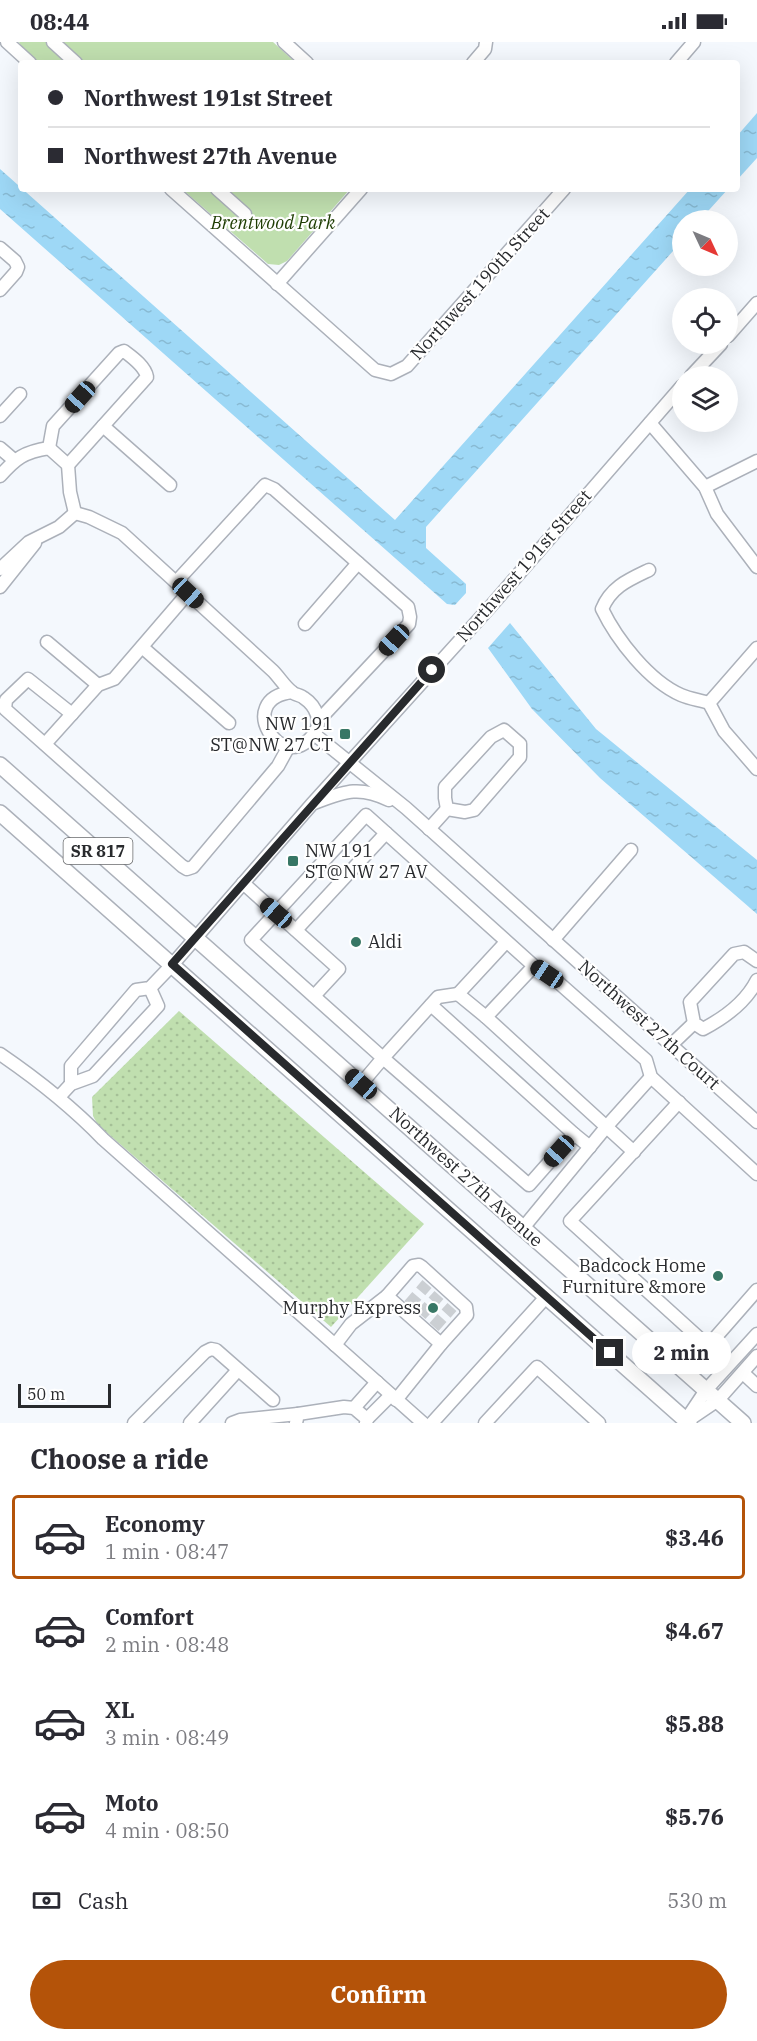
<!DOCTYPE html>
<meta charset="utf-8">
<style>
:root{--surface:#fff;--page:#f2f2f3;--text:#2b2b33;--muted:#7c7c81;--line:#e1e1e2;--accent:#b45309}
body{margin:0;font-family:"IBM Plex Serif",serif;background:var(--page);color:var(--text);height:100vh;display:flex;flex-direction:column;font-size:22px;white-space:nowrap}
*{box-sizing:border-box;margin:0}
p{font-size:20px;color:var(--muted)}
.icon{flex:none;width:33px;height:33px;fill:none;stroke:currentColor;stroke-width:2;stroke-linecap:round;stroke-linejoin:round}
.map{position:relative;height:1381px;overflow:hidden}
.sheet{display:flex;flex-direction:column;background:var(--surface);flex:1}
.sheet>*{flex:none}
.banner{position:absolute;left:18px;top:18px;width:722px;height:132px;border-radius:6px;box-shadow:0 6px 24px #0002;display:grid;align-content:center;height:132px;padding:0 30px;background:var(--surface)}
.needle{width:39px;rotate:134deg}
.fabs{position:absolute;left:672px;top:168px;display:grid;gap:12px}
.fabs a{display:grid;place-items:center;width:66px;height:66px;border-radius:50%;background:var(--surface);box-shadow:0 6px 24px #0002;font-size:30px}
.scale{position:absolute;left:18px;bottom:15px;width:93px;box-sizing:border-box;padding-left:6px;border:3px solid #282a2d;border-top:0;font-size:16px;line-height:21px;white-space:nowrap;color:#282a2d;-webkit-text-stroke:4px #fff;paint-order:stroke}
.end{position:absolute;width:27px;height:27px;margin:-14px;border:8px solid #282a2d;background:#fff;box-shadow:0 0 0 3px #fff}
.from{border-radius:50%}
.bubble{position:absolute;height:42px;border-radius:21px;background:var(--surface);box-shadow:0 6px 24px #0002;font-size:20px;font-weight:700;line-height:42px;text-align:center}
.car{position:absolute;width:18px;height:36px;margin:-18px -9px;border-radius:8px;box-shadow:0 0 4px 2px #0007;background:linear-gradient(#222 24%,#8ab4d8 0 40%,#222 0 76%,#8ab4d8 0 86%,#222 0)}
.banner b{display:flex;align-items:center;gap:21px;height:57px;font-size:22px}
.banner b+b{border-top:2px solid var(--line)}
.banner i{width:15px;height:15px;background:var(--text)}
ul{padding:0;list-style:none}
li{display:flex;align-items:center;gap:18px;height:84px;margin:0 12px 9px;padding:0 18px;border:3px solid transparent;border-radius:6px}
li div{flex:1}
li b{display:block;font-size:22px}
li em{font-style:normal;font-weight:700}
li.on{border-color:var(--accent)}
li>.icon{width:54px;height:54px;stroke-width:1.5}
h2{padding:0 30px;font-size:27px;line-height:72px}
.pay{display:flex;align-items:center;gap:15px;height:66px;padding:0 30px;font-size:22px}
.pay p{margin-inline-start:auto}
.button{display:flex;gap:12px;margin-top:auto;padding:12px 30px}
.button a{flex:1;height:69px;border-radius:36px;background:var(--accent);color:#fff;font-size:24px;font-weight:700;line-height:69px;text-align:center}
.status{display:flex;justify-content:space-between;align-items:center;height:42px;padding:0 30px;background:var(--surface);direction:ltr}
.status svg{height:16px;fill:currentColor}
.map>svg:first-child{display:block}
.grass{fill:url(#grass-dots)}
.park{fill:#c0dfaf}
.water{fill:url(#water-ripples)}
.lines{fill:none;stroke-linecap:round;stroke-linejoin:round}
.minor-tunnel{stroke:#cbcfd3;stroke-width:12;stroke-dasharray:12 6;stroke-linecap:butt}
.minor-casing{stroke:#acb1ba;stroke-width:15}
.major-casing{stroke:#acb1ba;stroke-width:18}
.minor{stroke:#fff;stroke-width:12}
.major{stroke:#fff;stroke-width:15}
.route{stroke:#282a2d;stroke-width:8}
.poi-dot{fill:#387765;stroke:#fff;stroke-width:2}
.labels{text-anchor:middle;stroke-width:4.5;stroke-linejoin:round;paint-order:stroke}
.shield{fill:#fff;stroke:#686a6c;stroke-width:1.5}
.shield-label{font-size:16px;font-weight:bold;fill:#282a2d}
.park-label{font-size:18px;font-style:italic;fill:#1e3d03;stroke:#fff}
.street-label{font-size:18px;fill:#282a2d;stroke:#fff}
.poi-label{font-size:18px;fill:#282a2d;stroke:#fff;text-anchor:end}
</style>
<div class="status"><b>08:44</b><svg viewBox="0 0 49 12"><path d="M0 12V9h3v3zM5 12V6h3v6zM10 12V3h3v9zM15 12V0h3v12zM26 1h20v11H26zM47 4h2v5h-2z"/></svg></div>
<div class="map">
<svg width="757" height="1381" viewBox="0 0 757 1381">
<defs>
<pattern id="grass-dots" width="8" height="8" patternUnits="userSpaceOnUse" patternTransform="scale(1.5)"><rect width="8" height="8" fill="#c0dfaf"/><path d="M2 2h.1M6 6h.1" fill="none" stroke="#a5c097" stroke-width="1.8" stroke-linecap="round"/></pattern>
<pattern id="water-ripples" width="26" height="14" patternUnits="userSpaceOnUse" patternTransform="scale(1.5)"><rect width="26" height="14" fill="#9ed8f6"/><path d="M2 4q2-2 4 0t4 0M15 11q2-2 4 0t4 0" fill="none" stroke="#88bad3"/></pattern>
</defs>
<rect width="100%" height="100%" fill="#f4f8fd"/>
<!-- grass -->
<path class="grass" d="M179 969 424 1182 331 1285 98 1083 93 1074 92 1055Z"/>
<!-- park -->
<g class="park">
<path d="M19 0H273L296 21H39L22 6Z"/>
<path d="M182 147H350L287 219 279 223 268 222Z"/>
</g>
<!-- water -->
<g class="water">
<path d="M757 71V116L737 138V94Z"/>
<path d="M0 127 395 478 690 147H728L700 178H682V199L426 485V506L466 542V551L455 563 447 562 0 167Z"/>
<path d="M510 581 596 687 757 818V872L600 736 532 667 488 606Z"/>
</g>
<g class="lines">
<!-- minor-tunnel -->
<g class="minor-tunnel">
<path d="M409 1263 427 1242"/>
<path d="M421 1273 439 1253"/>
<path d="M434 1285 452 1265"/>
</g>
<!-- minor casing -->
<g class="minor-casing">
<g id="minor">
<path d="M7 0 30 21"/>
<path d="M53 0 76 21"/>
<path d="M284 0 307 21"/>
<path d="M473 21 485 7 486 0"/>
<path d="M676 21 694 0"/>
<path d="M171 147 375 328 391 332 407 324 564 147"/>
<path d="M217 147 245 172"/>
<path d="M0 206 15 219 18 225 16 230 0 248"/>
<path d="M277 242 361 147"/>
<path d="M728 294 757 261"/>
<path d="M691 334 721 302"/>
<path d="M0 374 20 352"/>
<path d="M650 381 705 445 717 472 757 525"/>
<path d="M103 384 170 443"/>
<path d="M0 406 14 418"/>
<path d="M49 406 53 384 119 311 124 309C132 315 145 324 147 335L68 423"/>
<path d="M0 434C16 416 24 410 49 406L68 423 70 450 75 471"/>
<path d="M705 445 757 419"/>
<path d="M75 471 89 475 122 491 273 629C279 635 285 645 292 650 295 653 301 653 304 656 316 664 323 680 314 692 282 735 233 657 292 650"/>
<path d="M0 527 29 500 59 485 75 471"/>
<path d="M649 528C628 538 611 545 602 567 617 598 649 639 681 653 690 657 700 658 709 661L724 689 757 727"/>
<path d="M176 540 265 443 274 447 408 565 410 575 409 582 318 679"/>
<path d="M0 545 35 501"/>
<path d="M305 582 358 521"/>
<path d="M47 600 98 643"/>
<path d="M142 605 229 681"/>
<path d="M709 661 757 606"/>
<path d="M72 672 28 637 6 658 5 667 182 824 187 827 193 825 278 724 289 704"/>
<path d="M504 688 520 702V715L474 768 465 770 447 767 445 756V745L491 695Z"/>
<path d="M314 692 406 766 757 1080"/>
<path d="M45 702 98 643 114 637 188 551"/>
<path d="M314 761C344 750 358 743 389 758"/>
<path d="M429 787 447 767"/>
<path d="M243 841 339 927 314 954"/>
<path d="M296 888 386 791"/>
<path d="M553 898 631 808"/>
<path d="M757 919 744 910 734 912 690 960 694 981 703 987C724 976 746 960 757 938"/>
<path d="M458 952 438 955 383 1016 529 1143 574 1092 590 1105"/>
<path d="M431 963 574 1092"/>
<path d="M486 975 458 952 506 900"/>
<path d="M671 1003 694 981"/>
<path d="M0 1012C38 1038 71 1064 103 1097L423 1381"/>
<path d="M71 1042V1024L136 948 150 946 172 923 312 762 490 565 682 344"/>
<path d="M361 1042 383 1016 251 898 366 773 534 924"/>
<path d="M59 1055 71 1042 93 1034 158 964 150 946"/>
<path d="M679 1060 570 1179 708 1304 757 1248"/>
<path d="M634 1110 486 975 534 924 559 941 646 1018 651 1035 757 1132"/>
<path d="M523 1186 607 1084 651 1035"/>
<path d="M387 1254 413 1224 419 1223 422 1225 466 1265 467 1273 441 1302"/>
<path d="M335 1303 351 1282 387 1254 441 1302 396 1358"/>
<path d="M743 1331 757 1344"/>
<path d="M354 1366 377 1340"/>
<path d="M367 1377 391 1353"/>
<path d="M690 1377 718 1358 757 1314"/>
<path d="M134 1381 205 1310 211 1307 216 1308 273 1358"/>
<path d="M190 1381 238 1328"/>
<path d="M232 1381 240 1378 298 1372"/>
<path d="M296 1381 298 1372 344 1365 354 1366 367 1377 366 1381"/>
<path d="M432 1381 546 1255"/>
<path d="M485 1381 537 1325 599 1381"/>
<path d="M684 1381 706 1348 757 1292"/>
</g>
</g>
<!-- major casing -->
<g class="major-casing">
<g id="major">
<path d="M0 723 743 1381"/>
<path d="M0 771 689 1381"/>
</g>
</g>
<!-- minor -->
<use href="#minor" class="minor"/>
<!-- major -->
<use href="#major" class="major"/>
</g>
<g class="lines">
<!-- route -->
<path class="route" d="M432 628 172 922 610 1311"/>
</g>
<!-- markers -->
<g class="poi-dot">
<rect x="339" y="686" width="12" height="12" rx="3"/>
<rect x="287" y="813" width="12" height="12" rx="3"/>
<circle cx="356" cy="900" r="6"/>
<circle cx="718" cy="1234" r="6"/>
<circle cx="433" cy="1266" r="6"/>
</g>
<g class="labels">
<!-- shield labels -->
<rect class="shield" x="63.5" y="796" width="69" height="26" rx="4.5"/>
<g class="shield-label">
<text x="98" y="815">SR 817</text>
</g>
<!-- park labels -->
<g class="park-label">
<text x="273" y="187">Brentwood Park</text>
</g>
<!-- street labels -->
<g class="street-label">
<text transform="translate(480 242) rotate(-48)" y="6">Northwest 190th Street</text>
<text transform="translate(524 524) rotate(-49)" y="6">Northwest 191st Street</text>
<text transform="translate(649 983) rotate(42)" y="6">Northwest 27th Court</text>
<text transform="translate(466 1135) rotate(42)" y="6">Northwest 27th Avenue</text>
</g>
<!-- poi labels -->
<g class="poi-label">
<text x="333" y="688">NW 191<tspan x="333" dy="21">ST@NW 27 CT</tspan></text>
<text x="305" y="815" text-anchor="start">NW 191<tspan x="305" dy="21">ST@NW 27 AV</tspan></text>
<text x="368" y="906" text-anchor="start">Aldi</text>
<text x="706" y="1230">Badcock Home<tspan x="706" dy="21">Furniture &amp;more</tspan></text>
<text x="421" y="1272">Murphy Express</text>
</g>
</g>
</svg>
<div class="fabs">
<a><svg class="needle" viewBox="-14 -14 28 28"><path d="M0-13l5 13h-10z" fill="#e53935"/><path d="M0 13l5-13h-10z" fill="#7c7c81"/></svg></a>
<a><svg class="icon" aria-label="locate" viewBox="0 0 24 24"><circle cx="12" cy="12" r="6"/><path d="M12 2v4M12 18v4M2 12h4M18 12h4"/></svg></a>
<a><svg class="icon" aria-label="layers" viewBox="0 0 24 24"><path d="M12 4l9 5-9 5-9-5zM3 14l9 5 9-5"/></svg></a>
</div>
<div class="scale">50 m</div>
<i class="end from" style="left:432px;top:628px"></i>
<i class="end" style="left:610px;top:1311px"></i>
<div class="bubble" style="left:632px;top:1290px;width:99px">2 min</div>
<i class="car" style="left:80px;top:355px;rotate:222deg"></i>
<i class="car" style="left:188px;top:551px;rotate:133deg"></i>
<i class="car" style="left:394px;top:598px;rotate:223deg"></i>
<i class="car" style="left:276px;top:871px;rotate:311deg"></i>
<i class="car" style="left:547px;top:932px;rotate:304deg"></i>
<i class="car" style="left:361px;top:1042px;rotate:311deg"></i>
<i class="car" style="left:559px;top:1109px;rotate:222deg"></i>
<div class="banner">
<b><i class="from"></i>Northwest 191st Street</b>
<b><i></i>Northwest 27th Avenue</b>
</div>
</div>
<section class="sheet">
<h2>Choose a ride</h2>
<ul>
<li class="on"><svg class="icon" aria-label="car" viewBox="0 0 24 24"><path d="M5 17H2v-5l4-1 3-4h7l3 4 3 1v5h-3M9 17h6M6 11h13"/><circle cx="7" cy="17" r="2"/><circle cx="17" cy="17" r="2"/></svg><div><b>Economy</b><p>1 min · 08:47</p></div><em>$3.46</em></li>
<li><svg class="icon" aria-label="car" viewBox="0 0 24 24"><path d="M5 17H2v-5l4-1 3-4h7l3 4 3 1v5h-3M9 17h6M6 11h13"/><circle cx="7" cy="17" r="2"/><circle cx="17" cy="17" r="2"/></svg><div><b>Comfort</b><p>2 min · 08:48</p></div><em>$4.67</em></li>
<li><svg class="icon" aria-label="car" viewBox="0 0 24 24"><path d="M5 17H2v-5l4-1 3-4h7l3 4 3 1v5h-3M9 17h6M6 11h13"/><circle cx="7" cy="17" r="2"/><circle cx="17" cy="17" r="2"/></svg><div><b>XL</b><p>3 min · 08:49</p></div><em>$5.88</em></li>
<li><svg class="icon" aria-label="car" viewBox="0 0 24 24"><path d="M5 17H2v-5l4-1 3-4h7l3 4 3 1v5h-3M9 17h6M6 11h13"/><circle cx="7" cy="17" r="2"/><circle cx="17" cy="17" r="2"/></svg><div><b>Moto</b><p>4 min · 08:50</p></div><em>$5.76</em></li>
</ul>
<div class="pay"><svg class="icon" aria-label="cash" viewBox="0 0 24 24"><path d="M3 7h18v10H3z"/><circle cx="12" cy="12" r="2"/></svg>Cash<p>530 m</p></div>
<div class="button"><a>Confirm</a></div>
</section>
